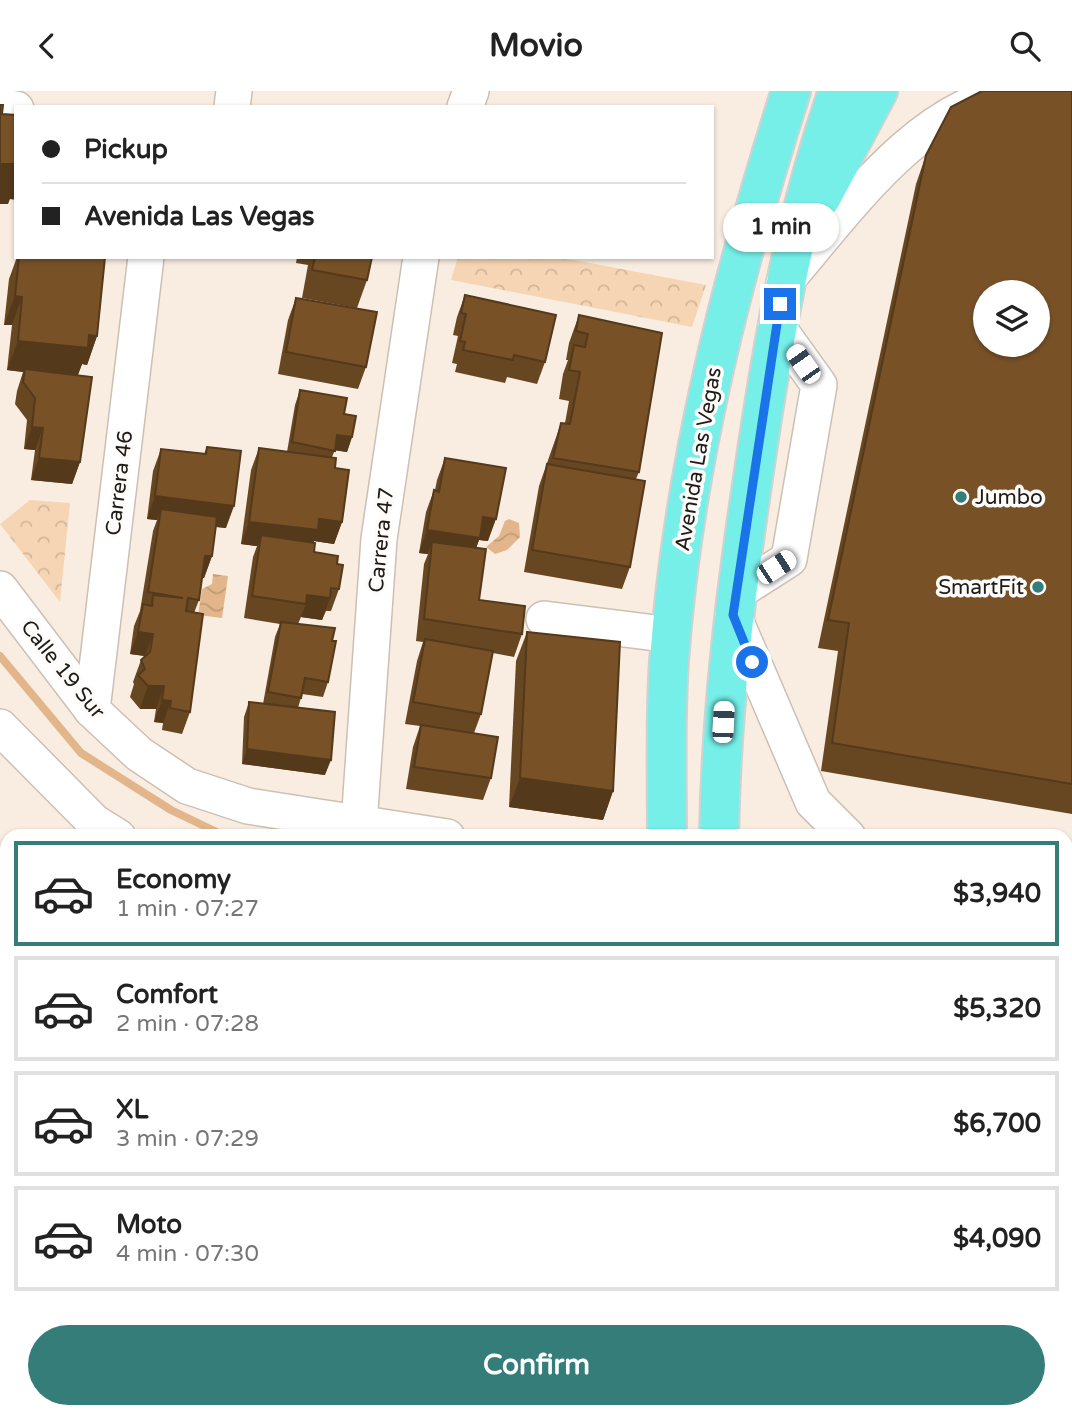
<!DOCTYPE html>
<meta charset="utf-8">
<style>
:root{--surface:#fff;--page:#f6f6f6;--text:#222;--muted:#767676;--line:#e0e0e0;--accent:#357d79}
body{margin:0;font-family:"Varela Round",sans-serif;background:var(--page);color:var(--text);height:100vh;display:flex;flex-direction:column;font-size:26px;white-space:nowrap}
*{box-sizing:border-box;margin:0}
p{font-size:23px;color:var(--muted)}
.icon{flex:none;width:38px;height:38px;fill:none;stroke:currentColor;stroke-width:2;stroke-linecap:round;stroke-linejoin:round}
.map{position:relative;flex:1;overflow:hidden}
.details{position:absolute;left:0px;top:738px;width:1073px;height:590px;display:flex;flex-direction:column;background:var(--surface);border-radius:21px 21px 0 0;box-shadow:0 2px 5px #0004}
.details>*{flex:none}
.top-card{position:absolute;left:14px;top:14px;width:700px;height:154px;border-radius:0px;box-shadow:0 2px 5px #0004;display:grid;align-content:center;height:154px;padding:0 28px;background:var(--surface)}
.buttons{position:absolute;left:973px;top:189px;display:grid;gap:14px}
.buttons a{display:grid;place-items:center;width:77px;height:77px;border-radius:50%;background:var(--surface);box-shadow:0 2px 5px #0004;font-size:35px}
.end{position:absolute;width:32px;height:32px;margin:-16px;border:9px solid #1a73e8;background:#fff;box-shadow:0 0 0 4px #fff}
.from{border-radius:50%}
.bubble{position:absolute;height:49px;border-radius:24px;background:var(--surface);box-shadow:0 2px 5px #0004;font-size:23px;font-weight:700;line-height:49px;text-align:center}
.car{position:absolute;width:21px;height:42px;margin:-21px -10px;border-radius:9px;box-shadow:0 0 5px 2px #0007;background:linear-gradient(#fff 24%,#345 0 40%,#fff 0 76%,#345 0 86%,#fff 0)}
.top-card b{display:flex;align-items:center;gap:24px;height:66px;font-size:26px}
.top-card b+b{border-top:2px solid var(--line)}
.top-card i{width:18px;height:18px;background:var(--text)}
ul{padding:12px 0 0;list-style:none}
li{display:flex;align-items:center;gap:21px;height:105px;margin:0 14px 10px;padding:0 14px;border:4px solid var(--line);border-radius:0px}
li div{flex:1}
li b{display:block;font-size:26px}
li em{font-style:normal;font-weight:700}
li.on{border-color:var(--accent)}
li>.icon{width:63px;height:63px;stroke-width:1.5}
.primary-button{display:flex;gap:14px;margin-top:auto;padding:14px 28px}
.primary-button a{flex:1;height:80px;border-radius:42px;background:var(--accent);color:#fff;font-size:28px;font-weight:700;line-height:80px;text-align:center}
header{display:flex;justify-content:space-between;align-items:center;height:91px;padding:0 28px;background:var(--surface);font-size:32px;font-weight:700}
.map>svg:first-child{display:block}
.park{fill:url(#park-crowns)}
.water{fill:url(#water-waves)}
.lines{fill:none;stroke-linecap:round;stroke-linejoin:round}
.stream{stroke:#e2b68a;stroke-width:8}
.minor-casing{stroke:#ccc0b4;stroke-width:38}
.major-casing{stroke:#d2d1d1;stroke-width:42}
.minor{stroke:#fff;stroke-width:35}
.major{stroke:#76efe9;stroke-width:38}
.wall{fill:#674622}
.shaded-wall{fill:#54391b}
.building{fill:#785127;stroke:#54391b;stroke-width:2;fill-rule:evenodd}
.route{stroke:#1a73e8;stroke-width:9}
.poi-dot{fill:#357d79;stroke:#fefcfa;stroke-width:2.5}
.labels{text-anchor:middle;stroke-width:7;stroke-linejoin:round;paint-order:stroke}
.street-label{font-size:21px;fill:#1f1b17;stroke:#fefcfa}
.poi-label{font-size:21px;fill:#1f1b17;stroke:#fefcfa;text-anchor:start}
</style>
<header><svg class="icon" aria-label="back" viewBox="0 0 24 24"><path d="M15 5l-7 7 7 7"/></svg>Movio<svg class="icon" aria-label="search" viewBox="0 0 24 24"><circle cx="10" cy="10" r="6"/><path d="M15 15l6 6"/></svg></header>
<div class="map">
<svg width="1072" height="1327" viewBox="0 0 1072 1327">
<defs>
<pattern id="park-crowns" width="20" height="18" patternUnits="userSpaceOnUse" patternTransform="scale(1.75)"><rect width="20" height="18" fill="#f6d5b4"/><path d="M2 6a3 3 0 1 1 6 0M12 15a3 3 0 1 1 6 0" fill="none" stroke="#d2b69a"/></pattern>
<pattern id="water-waves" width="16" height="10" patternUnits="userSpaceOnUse" patternTransform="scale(1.75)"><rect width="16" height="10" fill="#e2b68a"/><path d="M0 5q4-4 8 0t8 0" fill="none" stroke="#c19c76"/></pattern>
</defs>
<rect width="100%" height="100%" fill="#f9ede1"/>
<!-- park -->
<g class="park">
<path d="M458 166H558L706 194 692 236 451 189Z"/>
<path d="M30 409 70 412 60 511 0 433Z"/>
<path d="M275 1321H371V1327H281Z"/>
</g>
<!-- water -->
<g class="water">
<path d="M509 428 519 432 520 446 507 459 495 463 486 456 499 445 505 430Z"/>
<path d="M213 483 228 485 222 527 198 524 202 498 212 493Z"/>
</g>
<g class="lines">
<!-- stream -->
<g class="stream">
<path d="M0 565 81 662 171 719 227 746"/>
<path d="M1066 907H1072"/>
</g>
<!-- minor casing -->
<g class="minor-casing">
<g id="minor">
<path d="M0 16 16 18"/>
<path d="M232 16 234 0"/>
<path d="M465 16 471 0"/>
<path d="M784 192C845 122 918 14 1017 0"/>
<path d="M0 498 92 619 139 663 187 695 248 715 447 746"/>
<path d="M736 502 789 468 819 294 776 234"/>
<path d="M733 524 813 711 848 746"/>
<path d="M544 528 672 544"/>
<path d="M92 619 146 166"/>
<path d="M0 636 94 731 118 746"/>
<path d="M359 733 379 448 421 166"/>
<path d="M1066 787 1072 786"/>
<path d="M1066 935 1072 934"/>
<path d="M0 965 7 967"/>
<path d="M0 1049 7 1058"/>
<path d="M1066 1106 1072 1103"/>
<path d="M219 1321 223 1327"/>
<path d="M501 1321V1327"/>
<path d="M783 1327V1321"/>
</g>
</g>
<!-- major casing -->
<g class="major-casing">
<g id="major">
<path d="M821 107 878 0"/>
<path d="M667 746C667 687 665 628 669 570 683 376 732 185 791 0"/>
<path d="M719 746C721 624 735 507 753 387 773 250 793 131 838 0"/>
<path d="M662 1327V1321"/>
<path d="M712 1327V1321"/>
</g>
</g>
<!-- minor -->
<use href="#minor" class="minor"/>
<!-- major -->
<use href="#major" class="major"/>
</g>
<!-- wall -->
<g class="wall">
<path d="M1072 0V723L821 680 838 560 818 557 916 93 926 64Z"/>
<path d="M17 166H105L97 245 87 274 82 273 78 284 80 371 72 393 31 389 35 359 24 358 27 329 15 313 17 300 23 281 7 279 12 234H4L9 188Z"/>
<path d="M297 166H372L367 189 357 217 302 207 308 174 296 172Z"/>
<path d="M465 204 545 271 537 293 507 286 505 292 455 281 457 273 452 272 458 245 453 244 457 226Z"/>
<path d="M296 207 366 276 358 298 278 283 288 229Z"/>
<path d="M579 224 662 242 639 381 636 388 630 476 622 498 524 481 539 395 561 332H565L569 310 559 308 563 283 568 269H566L569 252Z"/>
<path d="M300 299 344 323 352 346 347 361 335 359 332 366 335 377 342 431 334 453 314 450 313 452 314 461 337 473 339 498 331 520H326L322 529 301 526 298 533 332 550 328 591 323 606 302 603 298 617 325 684 242 673 244 626 249 611 263 613 275 546 280 533 244 527 253 466 257 455 241 453 251 379 259 357 287 361 295 314Z"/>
<path d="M207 356 226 437 216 436 212 465 204 487H202L199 509 194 522 190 621 182 643 162 639 163 632 154 631 156 618H140L130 606 134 593 133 591 141 569 145 565 130 563 134 535 140 520 153 440 157 429 147 428 153 380 161 358 204 363Z"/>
<path d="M445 367 488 450 479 449 476 457 479 509 522 543 514 566 493 562 481 623 474 642 491 687 483 709 406 698 413 656 420 635 405 633 417 570 423 551 416 550 424 473 428 463 419 462 426 421 434 399H435L437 389Z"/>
<path d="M527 541 613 700 603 729 509 716 516 570Z"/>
<path d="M7 781V900L0 918V795Z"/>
<path d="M7 1130V1190L4 1193 0 1188V1136Z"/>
<path d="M543 1321H604V1327H541Z"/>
<path d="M994 1321H1039L1038 1327H994Z"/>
</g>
<!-- shaded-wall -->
<g class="shaded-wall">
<path d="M0 73H16V109L10 108 8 113H0Z"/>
<path d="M15 205 22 206 12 234H4Z"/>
<path d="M89 244 97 245 87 274 82 273 77 286 25 278 23 281 7 279 18 250Z"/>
<path d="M32 336 43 337 35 359 24 358Z"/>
<path d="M337 344 352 346 347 361 332 359Z"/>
<path d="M39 367 80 371 72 393 31 389Z"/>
<path d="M155 405 234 415 226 437 159 429 161 418 157 429 147 428Z"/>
<path d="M483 426 496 428 488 450 479 449 472 469 432 451 428 463 419 462 427 439Z"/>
<path d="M319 428 342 431 334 453 314 450 310 462 261 444 257 455 241 453 249 431Z"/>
<path d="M205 465H212L204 487H197Z"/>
<path d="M307 504 330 507 322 529 301 526 306 513Z"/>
<path d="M138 541 153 543 145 565 130 563Z"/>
<path d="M148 595H164L156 618H140Z"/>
<path d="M162 609 171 610 163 632 154 631Z"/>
<path d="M247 658 331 669 325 684 242 673Z"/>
<path d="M520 687 613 700 603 729 509 716Z"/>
<path d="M1072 1029V1061L1066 1064V1032Z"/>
<path d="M864 1321H893L892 1323 863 1322Z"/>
<path d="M908 1321H937L907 1323Z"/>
</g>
<!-- building -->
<g class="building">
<path d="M982 0H1072V693L832 652 849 532 828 529 926 64 951 16ZM985 201H1038V254H985Z"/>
<path d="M0 14H3L2 23 16 24V73H0Z"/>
<path d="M19 166H105L97 245 89 244 88 257 18 250 22 206 15 205Z"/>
<path d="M315 166H372L367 189 312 179Z"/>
<path d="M465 204 556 224 545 271 514 264 513 269 463 259 465 251 460 250 466 223 461 222Z"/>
<path d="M296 207 377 221 366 276 286 261Z"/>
<path d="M579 224 662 242 639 381 553 367 561 332 570 333 580 281 569 279 574 254 585 256 588 243 576 240Z"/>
<path d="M25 278 92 286 80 371 39 367 43 337 32 336 35 307 23 291Z"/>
<path d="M300 299 347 307 344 323 356 325 352 346 337 344 335 360 292 351Z"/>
<path d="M207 356 241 360 234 415 155 405 161 358 206 363Z"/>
<path d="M259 357 336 367 335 377 349 379 342 431 319 428 318 439 249 431Z"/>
<path d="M445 367 506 377 496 428 483 426 480 447 427 439 434 399 439 401Z"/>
<path d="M547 373 645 390 630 476 532 459Z"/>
<path d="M161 418 217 426 212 465H205L199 509 188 507 186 520 203 523 190 621 170 617 171 610 162 609 164 595H148L138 584 145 578 141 569 150 561 153 543 138 541 143 513 152 515 153 504 183 507 148 501Z"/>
<path d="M261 444 315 452 314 461 338 465 337 473 343 474 339 498 331 497 330 507 307 504 306 513 252 505Z"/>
<path d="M432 451 486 458 479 509 525 515 522 543 424 528Z"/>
<path d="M281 531 335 537 332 550H336L328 591 305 587 301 607 268 601Z"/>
<path d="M527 541 620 551 613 700 520 687Z"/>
<path d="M425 548 493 560 481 623 413 611Z"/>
<path d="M249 611 335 621 331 669 247 658Z"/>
<path d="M421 634 498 646 491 687 414 676Z"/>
<path d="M7 781V898L4 907 0 905V795Z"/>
<path d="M1072 967V1029L1066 1032V971Z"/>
<path d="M7 1130V1174L0 1166V1136Z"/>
<path d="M53 1321H185L190 1327H46Z"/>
<rect x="547" y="1321" width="57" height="6"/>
<path d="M998 1321H1039L1038 1327H997Z"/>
</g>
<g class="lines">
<!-- route -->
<path class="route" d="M752 571 733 524 780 213"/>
</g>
<!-- markers -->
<g class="poi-dot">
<circle cx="961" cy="406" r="7"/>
<circle cx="1038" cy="496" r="7"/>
</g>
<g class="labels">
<!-- street labels -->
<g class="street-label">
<text transform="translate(698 368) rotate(-80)" y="7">Avenida Las Vegas</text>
<text transform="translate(119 392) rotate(-83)" y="7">Carrera 46</text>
<text transform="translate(381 449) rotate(-84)" y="7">Carrera 47</text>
<text transform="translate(63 578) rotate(51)" y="7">Calle 19 Sur</text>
</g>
<!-- poi labels -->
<g class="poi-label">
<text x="975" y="413">Jumbo</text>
<text x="1024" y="503" text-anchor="end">SmartFit</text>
</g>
</g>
</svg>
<div class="buttons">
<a><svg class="icon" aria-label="layers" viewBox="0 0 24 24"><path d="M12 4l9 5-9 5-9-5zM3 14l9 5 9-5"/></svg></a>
</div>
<i class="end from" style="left:752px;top:571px"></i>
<i class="end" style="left:780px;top:213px"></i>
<div class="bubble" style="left:723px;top:112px;width:116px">1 min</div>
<i class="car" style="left:803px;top:273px;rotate:325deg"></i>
<i class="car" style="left:776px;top:476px;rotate:57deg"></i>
<i class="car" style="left:723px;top:631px;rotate:3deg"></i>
<div class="top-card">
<b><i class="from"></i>Pickup</b>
<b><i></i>Avenida Las Vegas</b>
</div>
<section class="details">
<ul>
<li class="on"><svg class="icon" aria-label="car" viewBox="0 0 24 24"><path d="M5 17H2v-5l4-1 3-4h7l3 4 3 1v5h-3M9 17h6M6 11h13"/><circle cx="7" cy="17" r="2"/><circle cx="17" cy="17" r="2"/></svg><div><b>Economy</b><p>1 min · 07:27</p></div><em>$3,940</em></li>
<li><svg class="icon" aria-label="car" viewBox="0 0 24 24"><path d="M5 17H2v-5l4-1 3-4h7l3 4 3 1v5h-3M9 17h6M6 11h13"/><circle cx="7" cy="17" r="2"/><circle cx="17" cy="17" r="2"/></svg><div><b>Comfort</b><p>2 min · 07:28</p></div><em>$5,320</em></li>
<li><svg class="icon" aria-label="car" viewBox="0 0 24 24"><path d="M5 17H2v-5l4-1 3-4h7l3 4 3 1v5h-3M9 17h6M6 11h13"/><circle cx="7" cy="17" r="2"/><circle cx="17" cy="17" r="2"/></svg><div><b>XL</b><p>3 min · 07:29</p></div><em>$6,700</em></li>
<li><svg class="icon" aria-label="car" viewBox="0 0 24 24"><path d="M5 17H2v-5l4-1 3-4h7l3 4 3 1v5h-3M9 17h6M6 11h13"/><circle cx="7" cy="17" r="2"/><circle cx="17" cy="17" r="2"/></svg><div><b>Moto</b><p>4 min · 07:30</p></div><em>$4,090</em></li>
</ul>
<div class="primary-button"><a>Confirm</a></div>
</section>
</div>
